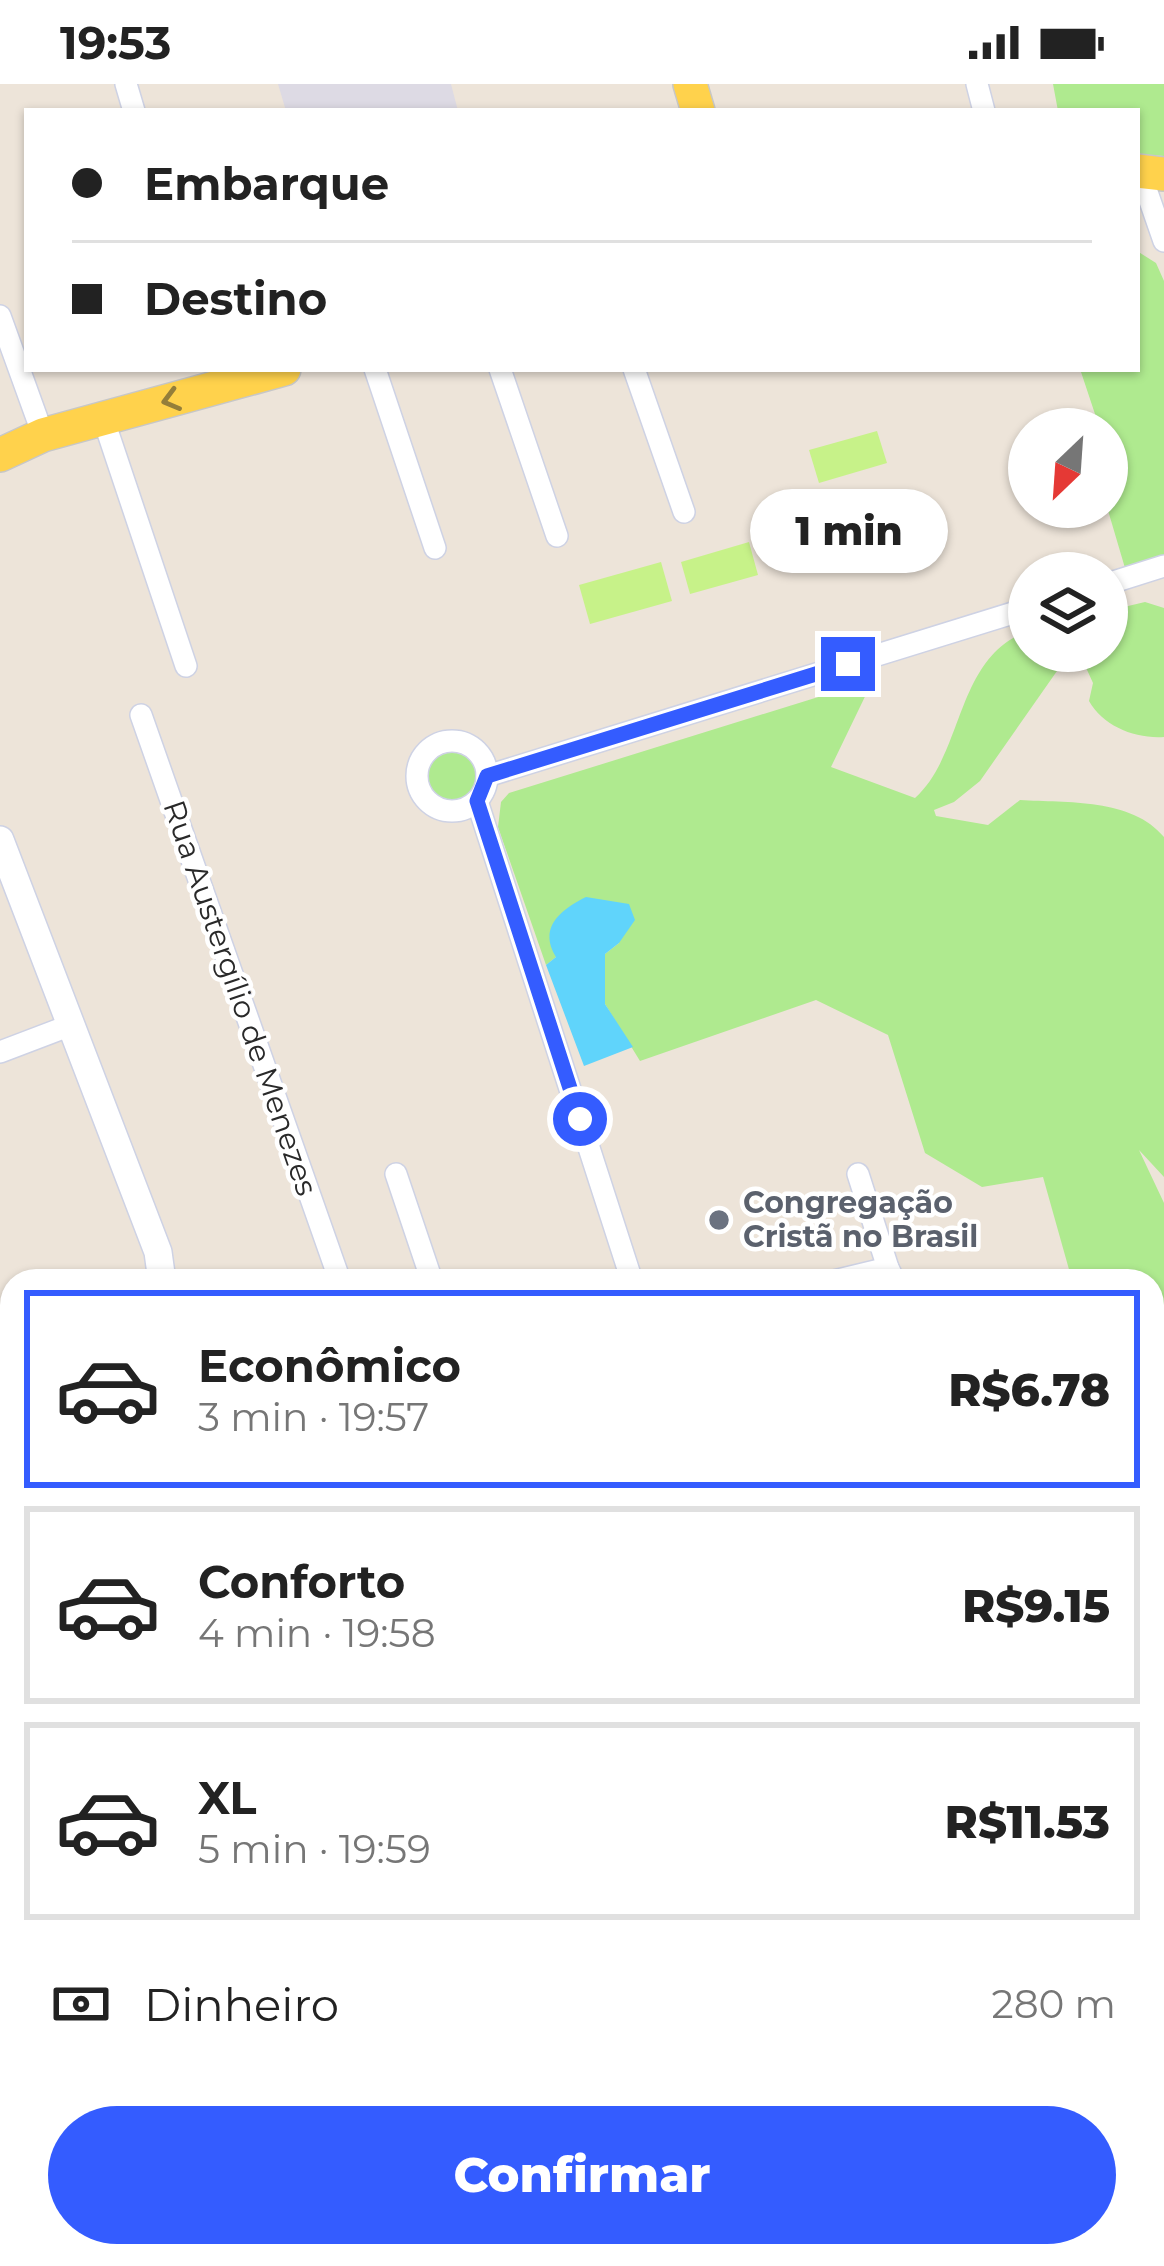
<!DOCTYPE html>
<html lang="pt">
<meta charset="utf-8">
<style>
:root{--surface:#fff;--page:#f2f2f2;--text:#222;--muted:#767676;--line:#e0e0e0;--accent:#345cff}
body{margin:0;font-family:Montserrat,sans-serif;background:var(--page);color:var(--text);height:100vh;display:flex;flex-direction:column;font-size:45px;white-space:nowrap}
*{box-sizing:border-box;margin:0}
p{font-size:39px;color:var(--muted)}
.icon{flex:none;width:66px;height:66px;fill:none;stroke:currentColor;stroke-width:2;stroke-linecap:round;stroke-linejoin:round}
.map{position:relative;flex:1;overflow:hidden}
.drawer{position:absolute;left:0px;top:1185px;width:1164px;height:999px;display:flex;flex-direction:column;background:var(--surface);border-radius:36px 36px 0 0;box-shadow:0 3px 9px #0004}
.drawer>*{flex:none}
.banner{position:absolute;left:24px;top:24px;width:1116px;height:264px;border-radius:0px;box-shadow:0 3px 9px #0004;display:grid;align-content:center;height:264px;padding:0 48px;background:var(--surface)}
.needle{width:78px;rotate:205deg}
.fabs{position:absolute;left:1008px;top:324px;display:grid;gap:24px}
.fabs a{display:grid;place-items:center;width:120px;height:120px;border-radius:50%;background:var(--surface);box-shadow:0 3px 9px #0004;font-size:60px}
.end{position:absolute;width:54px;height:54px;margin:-27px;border:15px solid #345cff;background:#fff;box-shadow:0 0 0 6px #fff}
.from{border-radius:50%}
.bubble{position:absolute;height:84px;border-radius:42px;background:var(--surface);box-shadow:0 3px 9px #0004;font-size:39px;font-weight:800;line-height:84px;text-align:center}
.banner b{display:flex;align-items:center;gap:42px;height:114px;font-size:45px}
.banner b+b{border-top:3px solid var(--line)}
.banner i{width:30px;height:30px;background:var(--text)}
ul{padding:21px 0 0;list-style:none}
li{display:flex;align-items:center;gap:36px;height:198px;margin:0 24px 18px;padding:0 24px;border:6px solid var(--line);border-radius:0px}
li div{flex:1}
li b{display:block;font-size:45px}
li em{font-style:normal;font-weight:800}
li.on{border-color:var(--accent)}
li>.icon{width:108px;height:108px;stroke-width:1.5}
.pay{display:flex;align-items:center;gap:30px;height:132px;padding:0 48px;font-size:45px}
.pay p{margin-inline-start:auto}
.action{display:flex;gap:24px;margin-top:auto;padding:24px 48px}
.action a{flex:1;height:138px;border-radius:72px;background:var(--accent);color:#fff;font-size:48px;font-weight:800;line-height:138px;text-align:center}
.status{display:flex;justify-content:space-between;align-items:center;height:84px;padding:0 60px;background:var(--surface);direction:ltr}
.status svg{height:33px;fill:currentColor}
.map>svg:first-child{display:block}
.industrial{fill:#dddae4}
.green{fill:#afea8f}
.pitch{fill:#c7f289}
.water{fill:#60d4fb}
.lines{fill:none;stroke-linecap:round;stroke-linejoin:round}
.minor-casing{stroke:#ced2e4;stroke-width:24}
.tertiary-casing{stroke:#ced2e4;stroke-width:30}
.primary-casing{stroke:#c7c7c7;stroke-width:36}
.minor{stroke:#fff;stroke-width:21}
.tertiary{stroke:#fff;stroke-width:27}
.primary{stroke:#ffd24c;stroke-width:33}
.oneway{stroke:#947e3a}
.route{stroke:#345cff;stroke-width:15}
.worship-dot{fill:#6b7280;stroke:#fff;stroke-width:4.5}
.labels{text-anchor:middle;stroke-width:9;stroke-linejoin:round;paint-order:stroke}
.street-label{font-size:30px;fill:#292929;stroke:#fff}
.worship-label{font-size:30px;font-weight:bold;fill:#5b616d;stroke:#fff;text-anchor:start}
</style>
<div class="status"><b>19:53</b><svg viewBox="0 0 49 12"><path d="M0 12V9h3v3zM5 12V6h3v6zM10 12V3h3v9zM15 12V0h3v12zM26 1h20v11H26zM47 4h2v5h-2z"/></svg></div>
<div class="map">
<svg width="1164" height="2182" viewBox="0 0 1164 2182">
<rect width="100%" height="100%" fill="#ede4d9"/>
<!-- industrial -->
<path class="industrial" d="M278 0H451L458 27H286Z"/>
<!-- green -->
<g class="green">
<path d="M1053 0H1164V72L1137 70V27H1058Z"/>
<path d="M1137 167 1156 179 1164 197V471L1125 484 1107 423V345H1100L1080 285H1137Z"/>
<path d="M1145 518 1164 524V653C1135 655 1103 642 1089 617L1093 599 1083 577H1071L1057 587 980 697 954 718 934 726 936 732 988 741 1020 716C1067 719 1132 714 1164 753V1093L1139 1066 1164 1119V1442L1152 1437V1403L1161 1394 1152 1350V1197H1061L1070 1189 1043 1093 982 1103 925 1069 888 951 816 916 640 977 605 920V870L619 859 556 873 546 881 498 743 501 718 509 709 873 596 831 683 915 714C965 669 955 572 1029 547V567H1107V527Z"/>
<circle cx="451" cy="692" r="30"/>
<path d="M1164 1676V2182H662L659 2172H1152V1690Z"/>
</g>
<!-- pitch -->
<g class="pitch">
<path d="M877 347 887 379 819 399 809 366Z"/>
<path d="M749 458 758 491 690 510 681 478Z"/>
<path d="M661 478 672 517 590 540 579 501Z"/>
</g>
<!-- water -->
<path class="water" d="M586 813 629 820 635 836 619 859 605 870V920L633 963 584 982 546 881 556 873C538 844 560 826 586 813Z"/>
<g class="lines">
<!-- minor casing -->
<g class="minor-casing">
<g id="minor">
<path d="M126 0 134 27"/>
<path d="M977 0 984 27"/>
<path d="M1140 88 1164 157"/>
<path d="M0 232 43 351"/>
<path d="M375 285 435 464"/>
<path d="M500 285 557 452"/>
<path d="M634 285 684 428"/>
<path d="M103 334 186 582"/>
<path d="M1107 500 1164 482"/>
<path d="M141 631 340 1197"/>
<circle cx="452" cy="692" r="35"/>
<path d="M487 692 1029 524"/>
<path d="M477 717 632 1197"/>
<path d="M0 968 71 941"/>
<path d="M396 1090 432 1197"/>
<path d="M858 1090 888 1184"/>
<path d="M834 1197 888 1184 894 1196"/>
<path d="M0 1551 12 1585"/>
<path d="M0 1998 12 1994"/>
<path d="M218 2172 221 2182"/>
<path d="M643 2172 646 2182"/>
<path d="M13 2182 42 2172"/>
</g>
</g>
<!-- tertiary casing -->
<g class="tertiary-casing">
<path id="tertiary" d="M0 756 158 1168 162 1197"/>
</g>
<!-- primary casing -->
<g class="primary-casing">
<g id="primary">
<path d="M690 0 698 27"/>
<path d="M1137 87 1164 90"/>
<path d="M0 371 43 351 284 285"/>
<path d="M0 1338 12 1333"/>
<path d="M1152 1482 1164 1486"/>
</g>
</g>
<!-- minor -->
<use href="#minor" class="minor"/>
<!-- tertiary -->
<use href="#tertiary" class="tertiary"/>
<!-- primary -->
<use href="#primary" class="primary"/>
</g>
<!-- one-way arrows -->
<defs><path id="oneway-chevron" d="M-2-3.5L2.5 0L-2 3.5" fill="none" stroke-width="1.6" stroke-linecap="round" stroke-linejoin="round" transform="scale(3)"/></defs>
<use class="oneway" href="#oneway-chevron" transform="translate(171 316) rotate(165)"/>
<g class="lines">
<!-- route -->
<path class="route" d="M580 1035 477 717 487 692 848 580"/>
</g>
<!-- markers -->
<circle class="worship-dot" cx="719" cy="1136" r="12"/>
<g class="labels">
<!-- street labels -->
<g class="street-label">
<text transform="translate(240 914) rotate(71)" y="10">Rua Austergílio de Menezes</text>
</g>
<!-- worship labels -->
<g class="worship-label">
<text x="743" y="1129">Congregação<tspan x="743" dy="34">Cristã no Brasil</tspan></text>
</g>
</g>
</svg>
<div class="fabs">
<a><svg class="needle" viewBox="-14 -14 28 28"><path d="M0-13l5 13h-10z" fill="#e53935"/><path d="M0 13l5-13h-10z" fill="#767676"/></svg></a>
<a><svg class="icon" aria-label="layers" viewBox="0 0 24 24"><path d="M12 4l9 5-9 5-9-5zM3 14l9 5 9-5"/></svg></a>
</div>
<i class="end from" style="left:580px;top:1035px"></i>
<i class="end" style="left:848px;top:580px"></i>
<div class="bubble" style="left:750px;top:405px;width:198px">1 min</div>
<div class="banner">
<b><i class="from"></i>Embarque</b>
<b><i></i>Destino</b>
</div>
<section class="drawer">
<ul>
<li class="on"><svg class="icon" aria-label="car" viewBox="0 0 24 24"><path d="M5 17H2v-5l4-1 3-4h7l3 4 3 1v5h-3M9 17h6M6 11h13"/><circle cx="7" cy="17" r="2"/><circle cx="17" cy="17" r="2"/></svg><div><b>Econômico</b><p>3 min · 19:57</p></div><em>R$6.78</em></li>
<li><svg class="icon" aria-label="car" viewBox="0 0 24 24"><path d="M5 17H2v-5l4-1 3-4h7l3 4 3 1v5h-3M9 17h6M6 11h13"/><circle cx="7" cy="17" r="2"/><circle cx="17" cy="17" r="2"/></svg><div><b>Conforto</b><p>4 min · 19:58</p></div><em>R$9.15</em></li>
<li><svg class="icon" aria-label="car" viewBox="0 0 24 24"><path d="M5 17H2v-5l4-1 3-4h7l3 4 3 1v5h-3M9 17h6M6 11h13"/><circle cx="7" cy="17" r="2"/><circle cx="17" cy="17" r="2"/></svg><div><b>XL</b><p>5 min · 19:59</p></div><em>R$11.53</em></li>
</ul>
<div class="pay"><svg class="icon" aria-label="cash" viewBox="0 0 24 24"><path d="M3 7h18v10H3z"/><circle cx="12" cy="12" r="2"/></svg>Dinheiro<p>280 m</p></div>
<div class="action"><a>Confirmar</a></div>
</section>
</div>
